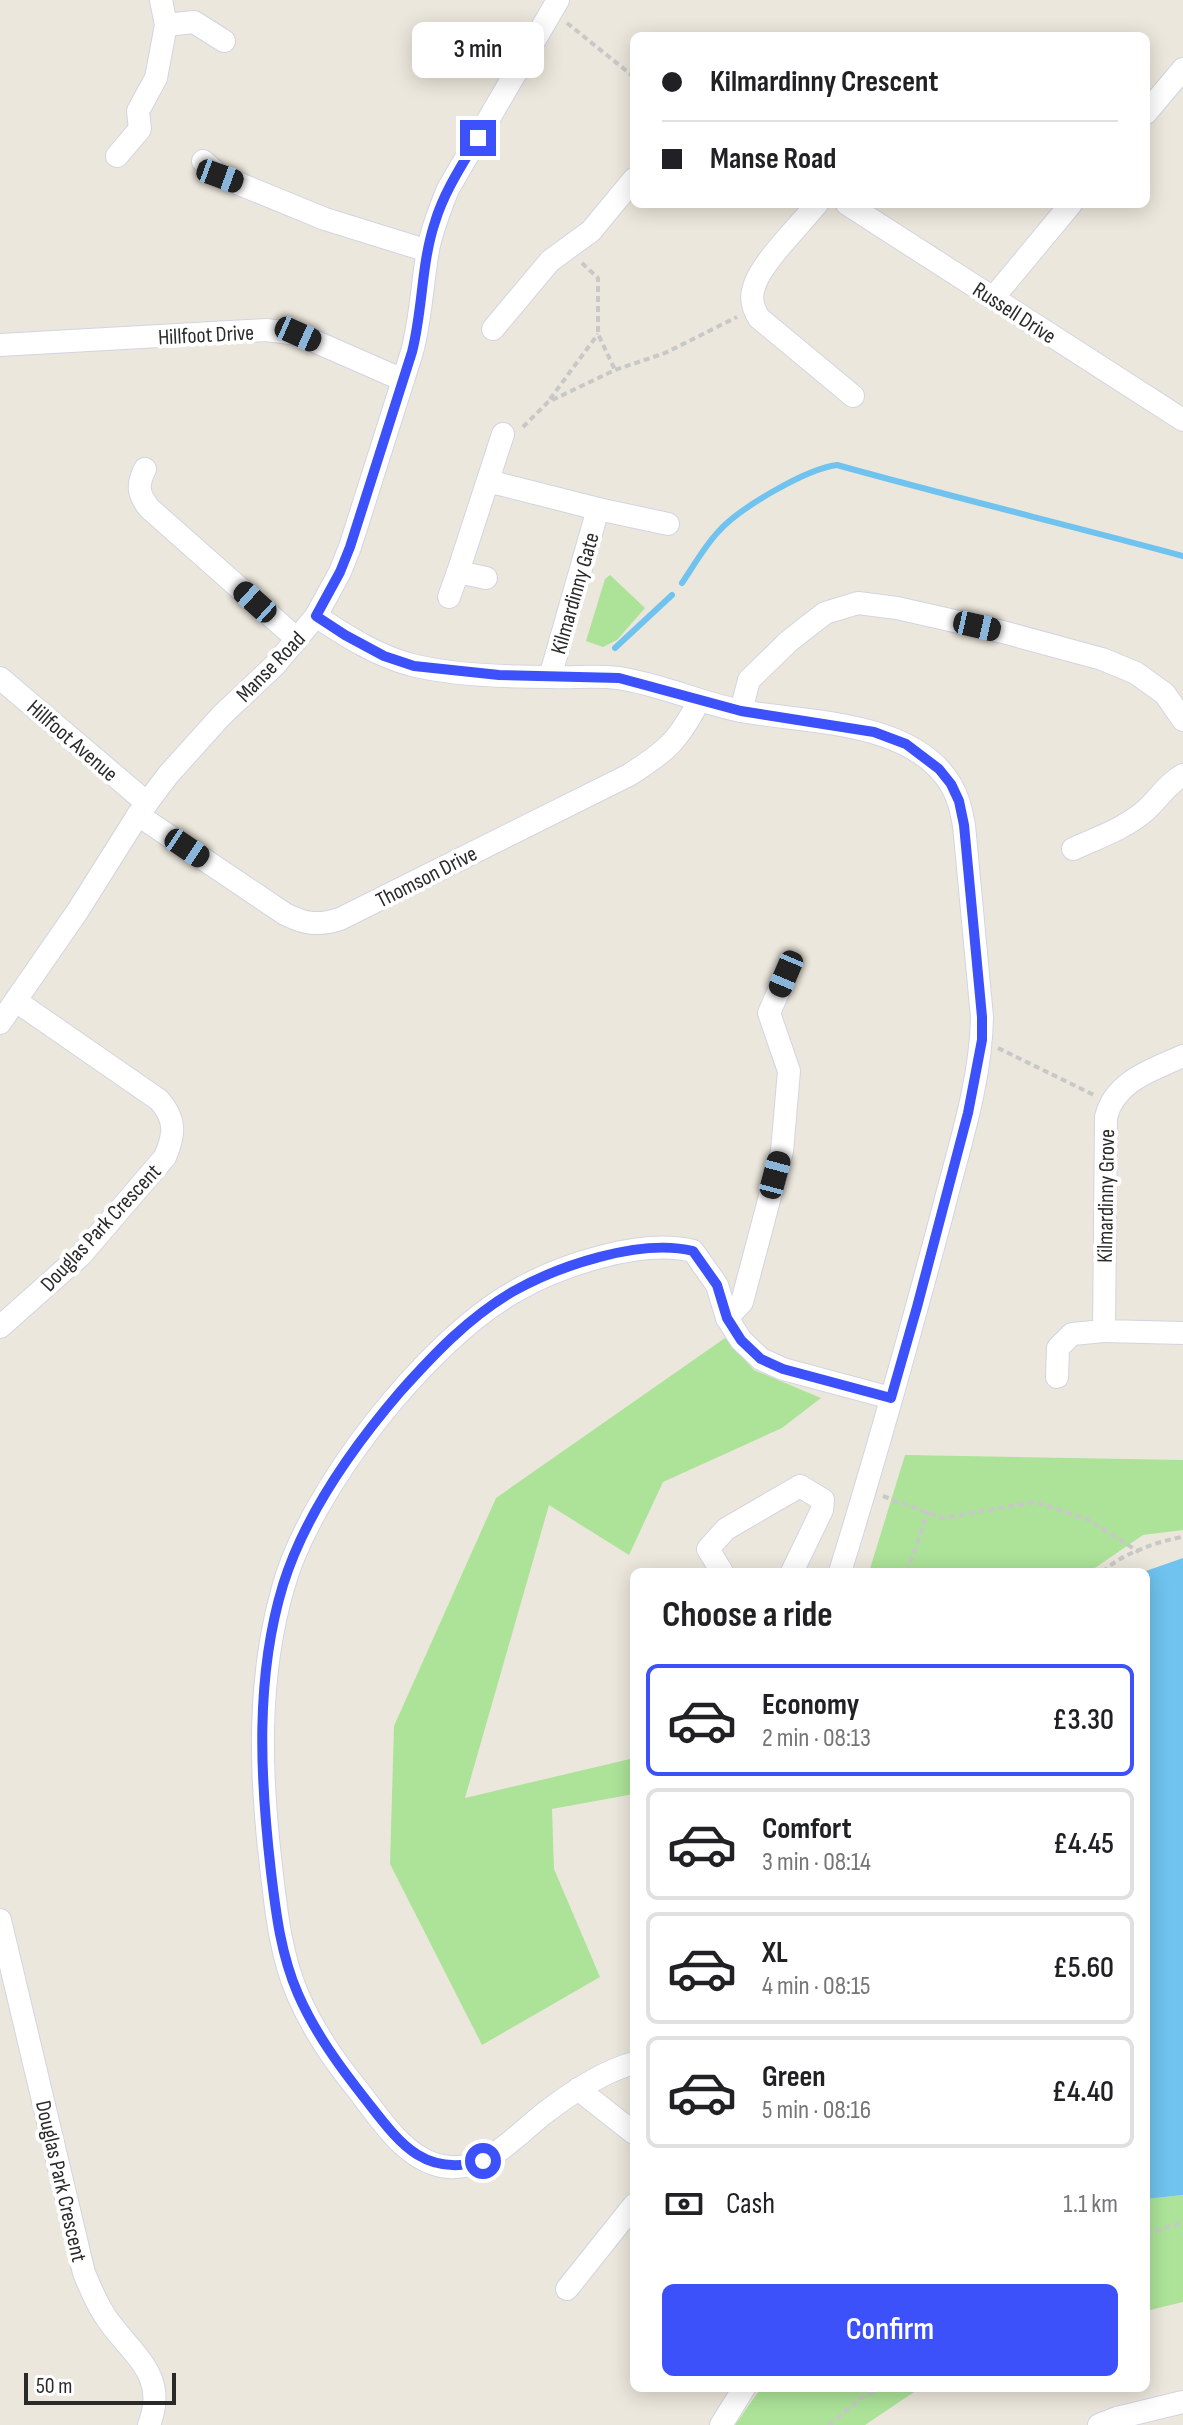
<!DOCTYPE html>
<meta charset="utf-8">
<style>
:root{--surface:#fff;--page:#f6f6f6;--text:#202124;--muted:#757577;--line:#e0e0e0;--accent:#3c51fa}
body{margin:0;font-family:"Sofia Sans Condensed",sans-serif;background:var(--page);color:var(--text);height:100vh;display:flex;flex-direction:column;font-size:30px;white-space:nowrap}
*{box-sizing:border-box;margin:0}
p{font-size:26px;color:var(--muted)}
.icon{flex:none;width:44px;height:44px;fill:none;stroke:currentColor;stroke-width:2;stroke-linecap:round;stroke-linejoin:round}
.map{position:relative;flex:1;overflow:hidden}
.sheet{position:absolute;left:630px;top:1568px;width:520px;height:824px;display:flex;flex-direction:column;background:var(--surface);border-radius:12px;box-shadow:0 4px 20px #0003}
.sheet>*{flex:none}
.hud{position:absolute;left:630px;top:32px;width:520px;height:176px;border-radius:12px;box-shadow:0 4px 20px #0003;display:grid;align-content:center;height:176px;padding:0 32px;background:var(--surface)}
.scale{position:absolute;left:24px;bottom:20px;width:152px;box-sizing:border-box;padding-left:8px;border:4px solid #2a2a2a;border-top:0;font-size:22px;line-height:28px;white-space:nowrap;color:#2a2a2a;-webkit-text-stroke:6px #fff;paint-order:stroke}
.end{position:absolute;width:36px;height:36px;margin:-18px;border:10px solid #3c51fa;background:#fff;box-shadow:0 0 0 4px #fff}
.from{border-radius:50%}
.bubble{position:absolute;height:56px;border-radius:12px;background:var(--surface);box-shadow:0 4px 20px #0003;font-size:26px;font-weight:600;line-height:56px;text-align:center}
.car{position:absolute;width:24px;height:48px;margin:-24px -12px;border-radius:10px;box-shadow:0 0 6px 2px #0007;background:linear-gradient(#222 24%,#8ab4d8 0 40%,#222 0 76%,#8ab4d8 0 86%,#222 0)}
.hud b{display:flex;align-items:center;gap:28px;height:76px;font-size:30px}
.hud b+b{border-top:2px solid var(--line)}
.hud i{width:20px;height:20px;background:var(--text)}
ul{padding:0;list-style:none}
li{display:flex;align-items:center;gap:24px;height:112px;margin:0 16px 12px;padding:0 16px;border:4px solid var(--line);border-radius:12px}
li div{flex:1}
li b{display:block;font-size:30px}
li em{font-style:normal;font-weight:600}
li.current{border-color:var(--accent)}
li>.icon{width:72px;height:72px;stroke-width:1.5}
h2{padding:0 32px;font-size:36px;line-height:96px}
.pay{display:flex;align-items:center;gap:20px;height:88px;padding:0 32px;font-size:30px}
.pay p{margin-inline-start:auto}
.action{display:flex;gap:16px;margin-top:auto;padding:16px 32px}
.action a{flex:1;height:92px;border-radius:12px;background:var(--accent);color:#fff;font-size:32px;font-weight:600;line-height:92px;text-align:center}
.map>svg:first-child{display:block}
.green{fill:#ace399}
.water{fill:#6fc3ee}
.lines{fill:none;stroke-linecap:round;stroke-linejoin:round}
.stream{stroke:#6fc3ee;stroke-width:6}
.minor-casing{stroke:#d2d4e3;stroke-width:24}
.path{stroke:#c8c8c8;stroke-width:4;stroke-dasharray:6 4;stroke-linecap:butt}
.minor{stroke:#fff;stroke-width:22}
.route{stroke:#3c51fa;stroke-width:10}
.labels{text-anchor:middle;stroke-width:8;stroke-linejoin:round;paint-order:stroke}
.street-label{font-size:22px;fill:#2a2a2a;stroke:#fff}
</style>
<div class="map">
<svg width="1183" height="2425" viewBox="0 0 1183 2425">
<rect width="100%" height="100%" fill="#ece7dc"/>
<!-- green -->
<g class="green">
<path d="M610 575 645 608 617 640 603 647 586 641 605 579Z"/>
<path d="M725 1338 754 1370 821 1398 782 1428 663 1482 629 1555 549 1505 465 1798 630 1759 634 1761V1794L552 1809 554 1869 600 1977 482 2045 390 1864 394 1726 496 1498Z"/>
<path d="M905 1455 1183 1460V1530L1143 1535 1089 1572H869Z"/>
<path d="M1183 2195V2302L1146 2311V2199Z"/>
<path d="M761 2388H823L826 2390 829 2388H920L865 2425H735Z"/>
</g>
<!-- water -->
<path class="water" d="M1183 1558V2195L1146 2199V1572H1143Z"/>
<g class="lines">
<!-- stream -->
<g class="stream">
<path d="M682 583C693 567 704 547 718 532 739 508 806 469 837 465 952 497 1068 525 1183 556"/>
<path d="M615 648 672 595"/>
</g>
<!-- minor casing -->
<g class="minor-casing">
<g id="minor">
<path d="M166 25 194 22 224 41"/>
<path d="M1146 113 1183 69"/>
<path d="M117 156 140 129 138 111 156 78 166 25 161 0"/>
<path d="M203 161 220 176 325 219 428 251"/>
<path d="M817 204C801 224 760 264 754 287 750 299 753 308 759 318L853 396"/>
<path d="M847 204 1183 420"/>
<path d="M993 298 1071 204"/>
<path d="M493 329 550 261 591 231 634 179"/>
<path d="M0 345 266 330 298 334 403 380"/>
<path d="M145 469C137 485 138 494 149 508L297 639"/>
<path d="M488 481 598 509 668 524"/>
<path d="M458 572 503 434"/>
<path d="M449 597 458 572 486 578"/>
<path d="M316 616C346 636 377 656 412 665 452 675 510 677 551 677 573 678 596 675 618 678 660 684 700 703 741 711 807 723 913 720 951 785 959 798 961 811 964 825L982 1017C981 1083 958 1150 942 1214 910 1334 877 1453 840 1572"/>
<path d="M550 677 598 509"/>
<path d="M0 678 147 803"/>
<path d="M741 711 749 680 789 641 825 613 858 603 897 608 1003 632 1102 659 1136 673 1165 694 1183 720"/>
<path d="M138 815 285 914C305 924 318 926 340 919L629 775C667 751 678 741 699 701"/>
<path d="M1073 849C1097 838 1126 828 1146 810 1159 798 1168 783 1183 775"/>
<path d="M0 1023 77 912 138 815 168 775 221 716 275 665 316 616 340 572 350 547 412 352C421 318 422 284 428 250 432 229 440 209 448 189L558 0"/>
<path d="M1183 1056C1152 1070 1115 1081 1106 1117L1104 1331 1183 1333"/>
<path d="M727 1318 742 1302 782 1151 789 1071 769 1013 786 974"/>
<path d="M0 1327 81 1255 165 1157C175 1134 176 1119 159 1100L16 1001"/>
<path d="M1057 1377 1058 1348 1072 1334 1104 1331"/>
<path d="M722 1572 708 1549 726 1529 800 1486 823 1500 822 1510 792 1572"/>
<path d="M0 1920 84 2273C92 2292 100 2311 113 2327 138 2359 167 2379 149 2425"/>
<path d="M634 2063C603 2071 571 2093 546 2112 517 2134 489 2170 449 2167 408 2164 381 2120 358 2090 334 2061 312 2028 297 1993 280 1952 276 1909 271 1866 260 1773 257 1679 283 1588 310 1489 426 1342 514 1292 558 1266 641 1238 693 1251L717 1285 727 1318 741 1340 761 1359 783 1369 891 1398"/>
<path d="M578 2089 634 2133"/>
<path d="M567 2289 634 2205"/>
<path d="M721 2425 744 2388"/>
<path d="M1099 2425 1117 2418 1183 2402"/>
</g>
</g>
<!-- path -->
<g class="path">
<path d="M567 23 634 77"/>
<path d="M582 263 598 278V334L615 370"/>
<path d="M550 399 598 334"/>
<path d="M523 427 548 402 615 370 665 353 737 317"/>
<path d="M998 1048 1094 1095"/>
<path d="M883 1496 943 1518 1035 1502 1089 1520 1139 1552"/>
<path d="M907 1572 928 1512"/>
<path d="M1103 1572C1118 1555 1161 1540 1183 1537"/>
<path d="M1146 2235 1183 2222"/>
<path d="M829 2425 864 2396 884 2388"/>
</g>
<!-- minor -->
<use href="#minor" class="minor"/>
</g>
<g class="lines">
<!-- route -->
<path class="route" d="M478 138C462 165 444 192 435 222 421 264 423 309 412 352L350 547 340 572 316 616 345 635 384 656 414 666 499 675 619 678 741 711 874 732 906 744 939 769 951 784 959 801 964 825 982 1017V1040L968 1113 917 1307 891 1398 783 1369 761 1359 741 1340 727 1318 717 1285 693 1251C640 1238 558 1266 512 1292 468 1318 434 1354 400 1392 352 1448 305 1514 283 1585 255 1677 260 1777 271 1872 276 1914 281 1955 298 1994 315 2033 340 2067 366 2100 399 2142 423 2178 483 2161"/>
</g>
<g class="labels">
<!-- street labels -->
<g class="street-label">
<text transform="translate(1015 312) rotate(33)" y="8">Russell Drive</text>
<text transform="translate(206 334) rotate(-3)" y="8">Hillfoot Drive</text>
<text transform="translate(574 593) rotate(-74)" y="8">Kilmardinny Gate</text>
<text transform="translate(270 666) rotate(-46)" y="8">Manse Road</text>
<text transform="translate(73 740) rotate(41)" y="8">Hillfoot Avenue</text>
<text transform="translate(426 876) rotate(-27)" y="8">Thomson Drive</text>
<text transform="translate(1105 1196) rotate(-89)" y="8">Kilmardinny Grove</text>
<text transform="translate(100 1227) rotate(-47)" y="8">Douglas Park Crescent</text>
<text transform="translate(62 2181) rotate(77)" y="8">Douglas Park Crescent</text>
</g>
</g>
</svg>
<div class="scale">50 m</div>
<i class="end from" style="left:483px;top:2161px"></i>
<i class="end" style="left:478px;top:138px"></i>
<div class="bubble" style="left:412px;top:22px;width:132px">3 min</div>
<i class="car" style="left:220px;top:176px;rotate:110deg"></i>
<i class="car" style="left:298px;top:334px;rotate:114deg"></i>
<i class="car" style="left:255px;top:602px;rotate:312deg"></i>
<i class="car" style="left:977px;top:626px;rotate:103deg"></i>
<i class="car" style="left:187px;top:848px;rotate:124deg"></i>
<i class="car" style="left:786px;top:974px;rotate:203deg"></i>
<i class="car" style="left:775px;top:1175px;rotate:15deg"></i>
<div class="hud">
<b><i class="from"></i>Kilmardinny Crescent</b>
<b><i></i>Manse Road</b>
</div>
<section class="sheet">
<h2>Choose a ride</h2>
<ul>
<li class="current"><svg class="icon" aria-label="car" viewBox="0 0 24 24"><path d="M5 17H2v-5l4-1 3-4h7l3 4 3 1v5h-3M9 17h6M6 11h13"/><circle cx="7" cy="17" r="2"/><circle cx="17" cy="17" r="2"/></svg><div><b>Economy</b><p>2 min · 08:13</p></div><em>£3.30</em></li>
<li><svg class="icon" aria-label="car" viewBox="0 0 24 24"><path d="M5 17H2v-5l4-1 3-4h7l3 4 3 1v5h-3M9 17h6M6 11h13"/><circle cx="7" cy="17" r="2"/><circle cx="17" cy="17" r="2"/></svg><div><b>Comfort</b><p>3 min · 08:14</p></div><em>£4.45</em></li>
<li><svg class="icon" aria-label="car" viewBox="0 0 24 24"><path d="M5 17H2v-5l4-1 3-4h7l3 4 3 1v5h-3M9 17h6M6 11h13"/><circle cx="7" cy="17" r="2"/><circle cx="17" cy="17" r="2"/></svg><div><b>XL</b><p>4 min · 08:15</p></div><em>£5.60</em></li>
<li><svg class="icon" aria-label="car" viewBox="0 0 24 24"><path d="M5 17H2v-5l4-1 3-4h7l3 4 3 1v5h-3M9 17h6M6 11h13"/><circle cx="7" cy="17" r="2"/><circle cx="17" cy="17" r="2"/></svg><div><b>Green</b><p>5 min · 08:16</p></div><em>£4.40</em></li>
</ul>
<div class="pay"><svg class="icon" aria-label="cash" viewBox="0 0 24 24"><path d="M3 7h18v10H3z"/><circle cx="12" cy="12" r="2"/></svg>Cash<p>1.1 km</p></div>
<div class="action"><a>Confirm</a></div>
</section>
</div>
